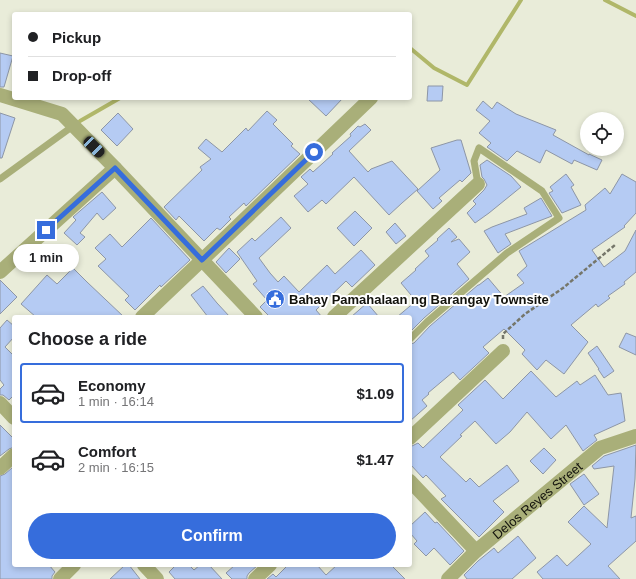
<!DOCTYPE html>
<meta charset="utf-8">
<style>
:root{--surface:#fff;--page:#f6f6f6;--text:#202124;--muted:#757577;--line:#e0e0e0;--accent:#366ddc}
body{margin:0;font-family:Helvetica,sans-serif;background:var(--page);color:var(--text);height:100vh;display:flex;flex-direction:column;font-size:15px;white-space:nowrap}
*{box-sizing:border-box;margin:0}
p{font-size:13px;color:var(--muted)}
.icon{flex:none;width:22px;height:22px;fill:none;stroke:currentColor;stroke-width:2;stroke-linecap:round;stroke-linejoin:round}
.map{position:relative;flex:1;overflow:hidden}
.sheet{position:absolute;left:12px;top:315px;width:400px;height:252px;display:flex;flex-direction:column;background:var(--surface);border-radius:4px;box-shadow:0 2px 6px #0003}
.sheet>*{flex:none}
.banner{position:absolute;left:12px;top:12px;width:400px;height:88px;border-radius:4px;box-shadow:0 2px 6px #0003;display:grid;align-content:center;height:88px;padding:0 16px;background:var(--surface)}
.tools{position:absolute;left:580px;top:112px;display:grid;gap:8px}
.tools a{display:grid;place-items:center;width:44px;height:44px;border-radius:50%;background:var(--surface);box-shadow:0 2px 6px #0003;font-size:20px}
.end{position:absolute;width:18px;height:18px;margin:-9px;border:5px solid #366ddc;background:#fff;box-shadow:0 0 0 2px #fff}
.from{border-radius:50%}
.bubble{position:absolute;height:28px;border-radius:14px;background:var(--surface);box-shadow:0 2px 6px #0003;font-size:13px;font-weight:600;line-height:28px;text-align:center}
.car{position:absolute;width:12px;height:24px;margin:-12px -6px;border-radius:5px;box-shadow:0 0 3px 1px #0007;background:linear-gradient(#222 24%,#8ab4d8 0 40%,#222 0 76%,#8ab4d8 0 86%,#222 0)}
.banner b{display:flex;align-items:center;gap:14px;height:38px;font-size:15px}
.banner b+b{border-top:1px solid var(--line)}
.banner i{width:10px;height:10px;background:var(--text)}
ul{padding:0;list-style:none}
li{display:flex;align-items:center;gap:12px;height:60px;margin:0 8px 6px;padding:0 8px;border:2px solid transparent;border-radius:4px}
li div{flex:1}
li b{display:block;font-size:15px}
li em{font-style:normal;font-weight:600}
li.on{border-color:var(--accent)}
li>.icon{width:36px;height:36px;stroke-width:1.5}
h2{padding:0 16px;font-size:18px;line-height:48px}
.primary-button{display:flex;gap:8px;margin-top:auto;padding:8px 16px}
.primary-button a{flex:1;height:46px;border-radius:24px;background:var(--accent);color:#fff;font-size:16px;font-weight:600;line-height:46px;text-align:center}
.map>svg:first-child{display:block}
.lines{fill:none;stroke-linecap:round;stroke-linejoin:round}
.stream{stroke:#b0b769;stroke-width:4}
.building{fill:#b5cbf3;stroke:#8d96a6}
.path{stroke:#75766a;stroke-width:2.5;stroke-dasharray:4 2;stroke-linecap:butt}
.service{stroke:#a9af79;stroke-width:7}
.minor{stroke:#a9af79;stroke-width:14}
.route{stroke:#366ddc;stroke-width:5}
.labels{text-anchor:middle;stroke-width:4;stroke-linejoin:round;paint-order:stroke}
.poi-label{font-size:13px;font-weight:bold;fill:#12120c;stroke:#fff;text-anchor:start}
.street-label{font-size:13px;fill:#12120c;stroke:#fff}
</style>
<div class="map">
<svg width="636" height="579" viewBox="0 0 636 579">
<rect width="100%" height="100%" fill="#e9ecd9"/>
<g class="lines">
<!-- stream -->
<g class="stream">
<path d="M605 0 636 16"/>
<path d="M410 48 434 68 467 85 521 0"/>
<path d="M80 121 120 98"/>
</g>
</g>
<!-- building -->
<g class="building">
<path d="M0 53 13 56 4 87H0Z"/>
<path d="M428 86H443L442 101H427Z"/>
<path d="M307 98H343L326 116Z"/>
<path d="M483 101 492 109 497 102 516 114 556 130 553 135 589 155V154L602 160 597 170 574 160 572 164 546 150 540 163 517 151 507 161 487 147 491 143 479 133 490 121 476 110Z"/>
<path d="M267 111 277 120 273 124 293 144 291 146 300 154 246 206 244 203 229 217 231 219 220 230 217 228 204 241 179 216 176 220 164 207 202 170 200 167 211 159 198 148 206 139 222 152 246 128 248 131Z"/>
<path d="M0 113 15 118 2 158H0Z"/>
<path d="M118 113 133 129 117 146 101 130Z"/>
<path d="M365 124 371 130 349 151 368 172 371 169 392 161 418 189 402 203 389 215 354 177 326 204 322 200 308 212 294 196 308 184 301 177 310 169 313 172 333 154 332 153 351 136 350 134 358 126 360 127Z"/>
<path d="M457 140H461L471 173 462 182 460 180 439 198 442 201 433 209 417 191 440 170 431 148Z"/>
<path d="M487 160 511 176 521 187 489 213 475 223 467 213 476 204 473 201 484 190 487 185 484 179 482 177 480 165Z"/>
<path d="M566 174 574 185 571 187 581 205 562 213 549 193 553 191 550 187Z"/>
<path d="M622 174 636 182V213L624 226 625 227 592 250 604 267 625 251 636 230V272L624 282 625 284 608 296 610 298 598 307 596 304 571 325 588 342 564 374 546 360 537 370 522 354 525 350 504 329 483 347 489 353 460 380 453 372 428 393 429 394 422 400 427 406 410 421V344L414 343 430 326 478 285H479L488 278 504 297 524 283 517 275 527 266 519 251 586 210 585 205 605 188 610 194Z"/>
<path d="M102 192 116 208 103 220 97 213 80 233 85 237 77 245 64 233 76 220 73 217Z"/>
<path d="M541 198 552 216 505 234 511 244 498 253 484 231 492 227 527 214 524 208Z"/>
<path d="M355 211 372 228 354 246 337 228Z"/>
<path d="M281 217 291 228 259 258 270 273 278 282 284 276 299 292 327 265 335 274 361 250 375 265 352 287 346 281 316 310 322 317H270L260 307 267 300 253 284 257 281 237 252 252 238 255 241Z"/>
<path d="M151 218 190 260 161 287 160 285 135 310 125 300 129 296 98 266 106 259 95 248 110 234 122 247Z"/>
<path d="M395 223 406 236 396 244 386 232Z"/>
<path d="M449 228 457 237 451 242 459 239 470 252 457 264 469 279 424 318 410 332V317H397L416 301 401 283 416 270 415 269 429 256 425 251 438 240 437 239Z"/>
<path d="M229 248 240 259 226 273 216 262Z"/>
<path d="M73 268 87 282 124 317H36L21 304 47 275 57 284Z"/>
<path d="M0 280 17 297 0 314Z"/>
<path d="M203 286 217 303 230 317H208L191 295Z"/>
<path d="M367 303 379 317H351Z"/>
<path d="M7 320 14 326V337L5 347 14 356V395L9 400 3 395H0V389L4 385 0 380V328Z"/>
<path d="M626 333 636 337V355L619 347Z"/>
<path d="M597 346 614 371 604 378 598 369H599L588 353Z"/>
<path d="M531 371 556 397 577 381 580 385 595 375 608 395 621 393 625 421 594 435 597 440 583 451 566 425 551 439 527 412 510 432 496 444 475 421 460 435 462 436 440 457 466 482 470 478 479 487 507 465 519 481 493 501 504 512 479 537 441 499 446 496 426 475 423 478 410 464V446H412L418 443 423 448 463 410 458 405 485 380 503 399Z"/>
<path d="M0 425 14 439V447L9 449 0 456Z"/>
<path d="M636 445 635 479 631 518 636 516V541L608 566 620 579H543L537 572 557 555 567 566 591 544 568 522 584 506 607 528 614 466 594 469 592 466 604 456Z"/>
<path d="M544 448 556 460 543 474 530 461Z"/>
<path d="M13 467 14 469V565H49L55 572 52 576V579H0V476L5 474Z"/>
<path d="M584 474 599 494 584 505 570 484Z"/>
<path d="M425 512 435 523 437 522 464 551 450 565 434 548 426 556 414 544 417 541 410 533V526Z"/>
<path d="M518 536 536 558 512 579H467L464 575 478 561 494 548 498 553Z"/>
<path d="M125 565H129L140 579H110Z"/>
<path d="M176 565H189L194 570 200 565H209L222 579H175L169 572Z"/>
<path d="M235 565H258L249 573 247 576V579H232L226 573Z"/>
<path d="M288 565H317L326 575 337 565H391L405 579H267L273 574 276 577Z"/>
</g>
<g class="lines">
<!-- path -->
<path class="path" d="M503 339V334L525 314 563 288 615 245"/>
<!-- service -->
<g class="service">
<path d="M0 179 73 126"/>
<path d="M410 339 427 322 507 253 559 218 542 191 479 148 474 161 478 184"/>
</g>
<!-- minor -->
<g class="minor">
<path d="M0 95 62 114 115 168 256 317"/>
<path d="M0 272 115 168"/>
<path d="M142 317 202 260 371 98"/>
<path d="M334 317 478 184"/>
<path d="M0 403 14 418"/>
<path d="M410 438 503 351"/>
<path d="M0 468 14 455"/>
<path d="M410 481 476 551"/>
<path d="M144 565 157 579"/>
<path d="M60 579 74 565"/>
<path d="M255 579 270 565"/>
<path id="s1" d="M448 579 476 551 600 448 636 436"/>
</g>
</g>
<g class="lines">
<!-- route -->
<path class="route" d="M46 230 115 168 202 260 314 152"/>
</g>
<!-- icons -->
<defs>
<g id="civic-disc" transform="scale(1)"><circle r="9.5" fill="#366ddc" stroke="#fff"/><path d="M-.6-6.5H3V-4.5H.6V-3L4-1V1h2V6H-6V1h2V-1L-.6-3ZM-1.2 2.5V6h2.4V2.5Z" fill="#fff"/></g>
</defs>
<g fill-rule="evenodd">
<use href="#civic-disc" x="275" y="299"/>
</g>
<g class="labels">
<!-- poi labels -->
<g class="poi-label">
<text x="289" y="304">Bahay Pamahalaan ng Barangay Townsite</text>
</g>
<!-- street labels -->
<g class="street-label">
<text dy="5" stroke="none"><textPath href="#s1" startOffset="119">Delos Reyes Street</textPath></text>
</g>
</g>
</svg>
<div class="tools">
<a><svg class="icon" aria-label="locate" viewBox="0 0 24 24"><circle cx="12" cy="12" r="6"/><path d="M12 2v4M12 18v4M2 12h4M18 12h4"/></svg></a>
</div>
<i class="end from" style="left:314px;top:152px"></i>
<i class="end" style="left:46px;top:230px"></i>
<div class="bubble" style="left:13px;top:244px;width:66px">1 min</div>
<i class="car" style="left:94px;top:147px;rotate:135deg"></i>
<div class="banner">
<b><i class="from"></i>Pickup</b>
<b><i></i>Drop-off</b>
</div>
<section class="sheet">
<h2>Choose a ride</h2>
<ul>
<li class="on"><svg class="icon" aria-label="car" viewBox="0 0 24 24"><path d="M5 17H2v-5l4-1 3-4h7l3 4 3 1v5h-3M9 17h6M6 11h13"/><circle cx="7" cy="17" r="2"/><circle cx="17" cy="17" r="2"/></svg><div><b>Economy</b><p>1 min · 16:14</p></div><em>$1.09</em></li>
<li><svg class="icon" aria-label="car" viewBox="0 0 24 24"><path d="M5 17H2v-5l4-1 3-4h7l3 4 3 1v5h-3M9 17h6M6 11h13"/><circle cx="7" cy="17" r="2"/><circle cx="17" cy="17" r="2"/></svg><div><b>Comfort</b><p>2 min · 16:15</p></div><em>$1.47</em></li>
</ul>
<div class="primary-button"><a>Confirm</a></div>
</section>
</div>
